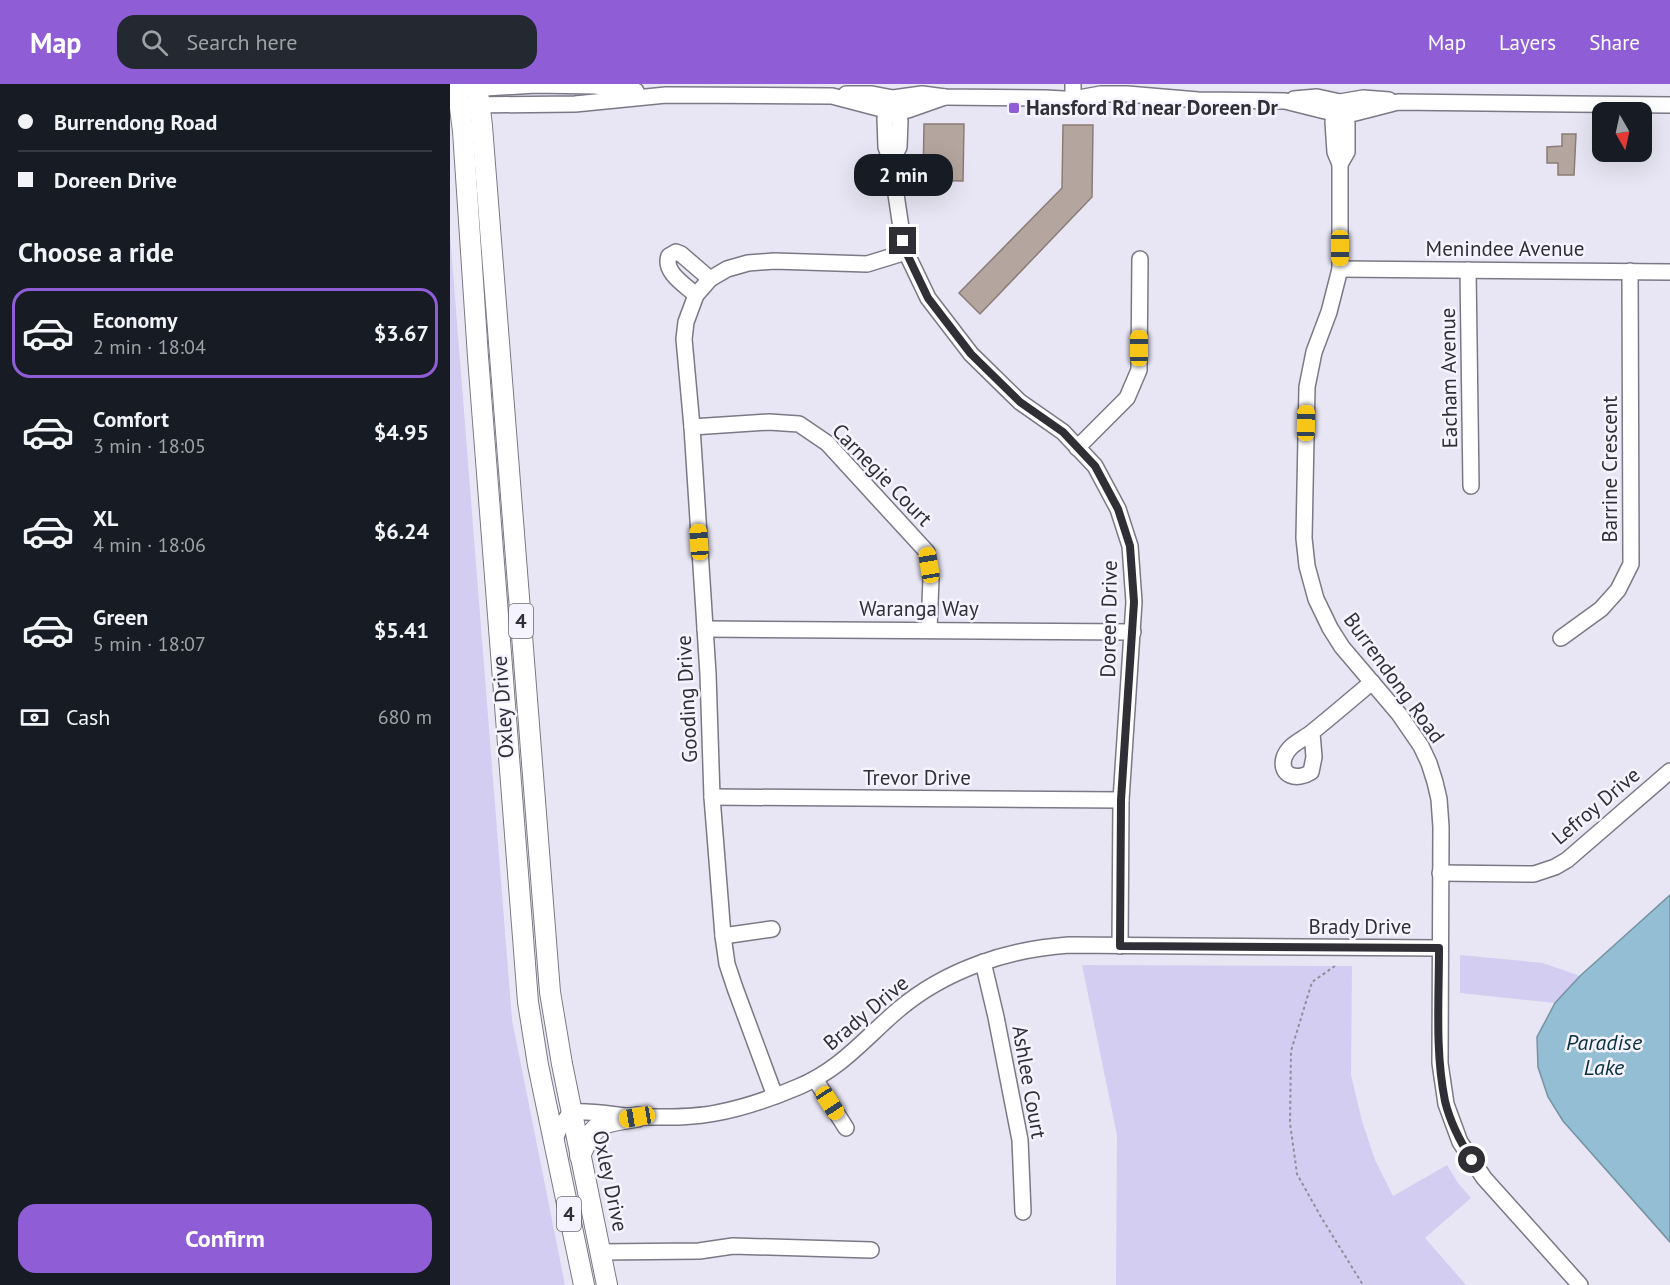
<!DOCTYPE html>
<meta charset="utf-8">
<style>
:root{--surface:#171b24;--page:#242831;--text:#f1f3f6;--muted:#9ea1a6;--line:#363941;--accent:#8f5ed7}
body{margin:0;font-family:"PT Sans",sans-serif;background:var(--page);color:var(--text);height:100vh;display:flex;flex-direction:column;font-size:22px;white-space:nowrap}
*{box-sizing:border-box;margin:0}
p{font-size:20px;color:var(--muted)}
.icon{flex:none;width:33px;height:33px;fill:none;stroke:currentColor;stroke-width:2;stroke-linecap:round;stroke-linejoin:round}
.map{position:relative;flex:1;overflow:hidden}
.details{display:flex;flex-direction:column;background:var(--surface);width:450px}
.details>*{flex:none}
.guide{display:grid;align-content:center;height:132px;padding:0 18px;background:var(--surface)}
.needle{width:39px;rotate:171deg}
.controls{position:absolute;left:1142px;top:18px;display:grid;gap:12px}
.controls a{display:grid;place-items:center;width:60px;height:60px;border-radius:12px;background:var(--surface);box-shadow:0 6px 24px #0002;font-size:30px}
.end{position:absolute;width:27px;height:27px;margin:-14px;border:8px solid #302f35;background:#fff;box-shadow:0 0 0 3px #fff}
.from{border-radius:50%}
.bubble{position:absolute;height:42px;border-radius:18px;background:var(--surface);box-shadow:0 6px 24px #0002;font-size:20px;font-weight:700;line-height:42px;text-align:center}
.car{position:absolute;width:18px;height:36px;margin:-18px -9px;border-radius:8px;box-shadow:0 0 4px 2px #0007;background:linear-gradient(#f5c518 24%,#345 0 40%,#f5c518 0 76%,#345 0 86%,#f5c518 0)}
.guide b{display:flex;align-items:center;gap:21px;height:57px;font-size:22px}
.guide b+b{border-top:2px solid var(--line)}
.guide i{width:15px;height:15px;background:var(--text)}
ul{padding:0;list-style:none}
li{display:flex;align-items:center;gap:18px;height:90px;margin:0 12px 9px;padding:0 6px;border:3px solid transparent;border-radius:18px}
li div{flex:1}
li b{display:block;font-size:22px}
li em{font-style:normal;font-weight:700}
li.active{border-color:var(--accent)}
li>.icon{width:54px;height:54px;stroke-width:1.5}
h2{padding:0 18px;font-size:27px;line-height:72px}
.pay{display:flex;align-items:center;gap:15px;height:66px;padding:0 18px;font-size:22px}
.pay p{margin-inline-start:auto}
.primary-button{display:flex;gap:12px;margin-top:auto;padding:12px 18px}
.primary-button a{flex:1;height:69px;border-radius:18px;background:var(--accent);color:#fff;font-size:24px;font-weight:700;line-height:69px;text-align:center}
header{display:flex;align-items:center;gap:36px;box-sizing:border-box;height:84px;padding:0 30px;background:var(--accent);color:#fff}
header strong{font-size:28px}
nav{display:flex;gap:33px;margin-inline-start:auto;font-size:21px}
.search{width:420px;height:54px;background:var(--page);display:flex;align-items:center;gap:15px;box-sizing:border-box;padding:0 21px;border-radius:18px;color:var(--muted);font-size:22px}
main{display:flex;flex:1;min-height:0}
.map>svg:first-child{display:block}
.green{fill:#d3cdf1}
.water{fill:#94bed3;stroke:#7693a4;stroke-width:1.5}
.building{fill:#b4a59e;stroke:#8a7c76;stroke-width:1.5}
.lines{fill:none;stroke-linecap:round;stroke-linejoin:round}
.minor-casing{stroke:#7b7986;stroke-width:18}
.major-casing{stroke:#7b7986;stroke-width:22}
.path{stroke:#908e98;stroke-width:2;stroke-dasharray:3 3;stroke-linecap:butt}
.minor{stroke:#fff;stroke-width:15}
.major{stroke:#fff;stroke-width:20}
.route{stroke:#302f35;stroke-width:8}
.poi-dot{fill:#8f5ed7;stroke:#f5f3ff;stroke-width:2}
.labels{text-anchor:middle;stroke-width:5;stroke-linejoin:round;paint-order:stroke}
.shield{fill:#f5f3ff;stroke:#6b6a72;stroke-width:1.5}
.shield-label{font-size:20px;font-weight:bold;fill:#302f35}
.poi-label{font-size:21px;font-weight:bold;fill:#302f35;stroke:#f5f3ff;text-anchor:start}
.street-label{font-size:21px;fill:#302f35;stroke:#f5f3ff}
.water-label{font-size:22px;font-style:italic;fill:#09303f;stroke:#f5f3ff}
</style>
<header>
<strong>Map</strong>
<div class="search"><svg class="icon" aria-label="search" viewBox="0 0 24 24"><circle cx="10" cy="10" r="6"/><path d="M15 15l6 6"/></svg>Search here</div>
<nav><a>Map</a><a>Layers</a><a>Share</a></nav>
</header>
<main>
<section class="details">
<div class="guide">
<b><i class="from"></i>Burrendong Road</b>
<b><i></i>Doreen Drive</b>
</div>
<h2>Choose a ride</h2>
<ul>
<li class="active"><svg class="icon" aria-label="car" viewBox="0 0 24 24"><path d="M5 17H2v-5l4-1 3-4h7l3 4 3 1v5h-3M9 17h6M6 11h13"/><circle cx="7" cy="17" r="2"/><circle cx="17" cy="17" r="2"/></svg><div><b>Economy</b><p>2 min · 18:04</p></div><em>$3.67</em></li>
<li><svg class="icon" aria-label="car" viewBox="0 0 24 24"><path d="M5 17H2v-5l4-1 3-4h7l3 4 3 1v5h-3M9 17h6M6 11h13"/><circle cx="7" cy="17" r="2"/><circle cx="17" cy="17" r="2"/></svg><div><b>Comfort</b><p>3 min · 18:05</p></div><em>$4.95</em></li>
<li><svg class="icon" aria-label="car" viewBox="0 0 24 24"><path d="M5 17H2v-5l4-1 3-4h7l3 4 3 1v5h-3M9 17h6M6 11h13"/><circle cx="7" cy="17" r="2"/><circle cx="17" cy="17" r="2"/></svg><div><b>XL</b><p>4 min · 18:06</p></div><em>$6.24</em></li>
<li><svg class="icon" aria-label="car" viewBox="0 0 24 24"><path d="M5 17H2v-5l4-1 3-4h7l3 4 3 1v5h-3M9 17h6M6 11h13"/><circle cx="7" cy="17" r="2"/><circle cx="17" cy="17" r="2"/></svg><div><b>Green</b><p>5 min · 18:07</p></div><em>$5.41</em></li>
</ul>
<div class="pay"><svg class="icon" aria-label="cash" viewBox="0 0 24 24"><path d="M3 7h18v10H3z"/><circle cx="12" cy="12" r="2"/></svg>Cash<p>680 m</p></div>
<div class="primary-button"><a>Confirm</a></div>
</section>
<div class="map">
<svg width="1220" height="1201" viewBox="0 0 1220 1201">
<rect width="100%" height="100%" fill="#e8e6f4"/>
<!-- green -->
<g class="green">
<path d="M0 150 62 936 115 1201H0Z"/>
<path d="M1010 871 1093 879 1130 892 1105 919 1010 909Z"/>
<path d="M632 881 902 882 901 991 912 1037 925 1076 943 1112 997 1081 1008 1099 1021 1114 975 1154 1016 1201H666L667 1051Z"/>
</g>
<!-- water -->
<path class="water" d="M1220 811V1158L1113 1037 1098 1013 1088 983 1087 953 1105 919 1130 892Z"/>
<!-- building -->
<g class="building">
<path d="M474 40H514L513 97 473 96Z"/>
<path d="M613 41H643L642 113 530 230 509 209 612 104Z"/>
<path d="M1112 50H1126L1124 91H1108V79H1097V63L1112 62Z"/>
</g>
<g class="lines">
<!-- minor casing -->
<g class="minor-casing">
<g id="minor">
<path d="M19 5 86 1 145 2 186 7"/>
<path d="M396 10H422L443 14 472 10 495 13 595 14 632 16"/>
<path d="M623 15 651 10H677L748 16 835 17 891 31 905 29 948 18 1220 21"/>
<path d="M623 15V0"/>
<path d="M844 15 867 13 890 18 913 14 939 16"/>
<path d="M18 21 125 20 216 11 382 12 443 28 458 26 495 13"/>
<path d="M443 28 435 34 436 63 441 77 453 157 456 168 478 214 521 270 570 318 613 348 645 382 668 425 680 462 684 518 671 716 670 862"/>
<path d="M891 31 883 38 885 68 890 80V185L879 228 864 268 857 303 854 454 857 482 866 515 880 544 892 563 949 630 971 662 979 679 985 698 989 715 991 743 990 979 996 1020 1010 1058 1034 1094 1130 1201"/>
<path d="M441 77 449 63 450 36 443 28V22"/>
<path d="M890 80 897 68V39L891 31V24"/>
<path d="M890 185 1220 188"/>
<path d="M1018 186 1021 402"/>
<path d="M246 211C235 201 213 188 219 172L226 168 231 170 260 195"/>
<path d="M242 343 319 338 349 340 377 359 477 468 481 494 479 546"/>
<path d="M627 364 677 314 689 286 690 175"/>
<path d="M255 545 683 548"/>
<path d="M1111 554 1151 525 1168 506 1181 480 1180 187"/>
<path d="M862 649 864 673 861 688C847 697 829 692 834 674 838 661 852 656 861 649 882 632 902 615 922 598"/>
<path d="M262 713 671 716"/>
<path d="M990 789 1084 790 1105 783 1117 776 1220 687"/>
<path d="M273 852 322 845"/>
<path d="M533 878 546 933 570 1056 573 1128"/>
<path d="M365 995 396 1044"/>
<path d="M325 1012 285 904 277 880 273 852 262 713 258 590 242 343 234 255 236 238 246 211 260 195 277 185 298 179 324 177 417 180 456 168"/>
<path d="M104 1058 110 1043 121 1028C145 1026 166 1032 189 1033 214 1033 241 1034 266 1029 294 1024 322 1014 348 1003 391 985 414 955 448 926 495 886 558 865 619 861L989 864"/>
<path d="M150 1168 249 1167 283 1162 421 1166"/>
</g>
</g>
<!-- major casing -->
<g class="major-casing">
<g id="major">
<path d="M7 0 13 47 28 273 78 918 88 981 134 1201"/>
<path d="M27 0 32 42 100 908 112 980 157 1201"/>
<path d="M130 1072C145 1036 151 1039 187 1033"/>
</g>
</g>
<!-- path -->
<path class="path" d="M885 882 862 898 841 967 840 1039 847 1090 871 1133 913 1201"/>
<!-- minor -->
<use href="#minor" class="minor"/>
<!-- major -->
<use href="#major" class="major"/>
</g>
<g class="lines">
<!-- route -->
<path class="route" d="M453 157 456 168 478 214 521 270 570 318 613 348 645 382 668 425 680 462 684 518 671 716 670 862 989 864C989 915 985 968 995 1017 1000 1038 1011 1059 1022 1076"/>
</g>
<!-- markers -->
<rect class="poi-dot" x="558" y="18" width="12" height="12" rx="3"/>
<g class="labels">
<!-- shield labels -->
<g class="shield">
<rect x="59" y="520" width="24" height="34" rx="4.5"/>
<rect x="107" y="1113" width="24" height="34" rx="4.5"/>
</g>
<g class="shield-label">
<text x="71" y="544">4</text>
<text x="119" y="1137">4</text>
</g>
<!-- poi labels -->
<g class="poi-label">
<text x="576" y="31">Hansford Rd near Doreen Dr</text>
</g>
<!-- street labels -->
<g class="street-label">
<text x="1055" y="172">Menindee Avenue</text>
<text transform="translate(999 294) rotate(-91)" y="7">Eacham Avenue</text>
<text transform="translate(1160 385) rotate(-90)" y="7">Barrine Crescent</text>
<text transform="translate(432 391) rotate(46)" y="7">Carnegie Court</text>
<text x="469" y="532">Waranga Way</text>
<text transform="translate(659 535) rotate(-89)" y="7">Doreen Drive</text>
<text transform="translate(944 594) rotate(54)" y="7">Burrendong Road</text>
<text transform="translate(237 615) rotate(-93)" y="7">Gooding Drive</text>
<text transform="translate(53 623) rotate(-94)" y="7">Oxley Drive</text>
<text x="467" y="701">Trevor Drive</text>
<text transform="translate(1146 722) rotate(-40)" y="7">Lefroy Drive</text>
<text x="910" y="850">Brady Drive</text>
<text transform="translate(416 929) rotate(-40)" y="7">Brady Drive</text>
<text transform="translate(579 998) rotate(80)" y="7">Ashlee Court</text>
<text transform="translate(160 1097) rotate(78)" y="7">Oxley Drive</text>
</g>
<!-- water labels -->
<g class="water-label">
<text x="1154" y="966">Paradise<tspan x="1154" dy="25">Lake</tspan></text>
</g>
</g>
</svg>
<div class="controls">
<a><svg class="needle" viewBox="-14 -14 28 28"><path d="M0-13l5 13h-10z" fill="#e53935"/><path d="M0 13l5-13h-10z" fill="#9ea1a6"/></svg></a>
</div>
<i class="end from" style="left:1022px;top:1076px"></i>
<i class="end" style="left:453px;top:157px"></i>
<div class="bubble" style="left:404px;top:70px;width:99px">2 min</div>
<i class="car" style="left:890px;top:164px;rotate:180deg"></i>
<i class="car" style="left:689px;top:264px;rotate:0deg"></i>
<i class="car" style="left:856px;top:339px;rotate:1deg"></i>
<i class="car" style="left:249px;top:458px;rotate:356deg"></i>
<i class="car" style="left:479px;top:481px;rotate:351deg"></i>
<i class="car" style="left:380px;top:1019px;rotate:147deg"></i>
<i class="car" style="left:187px;top:1033px;rotate:260deg"></i>
</div>
</main>
